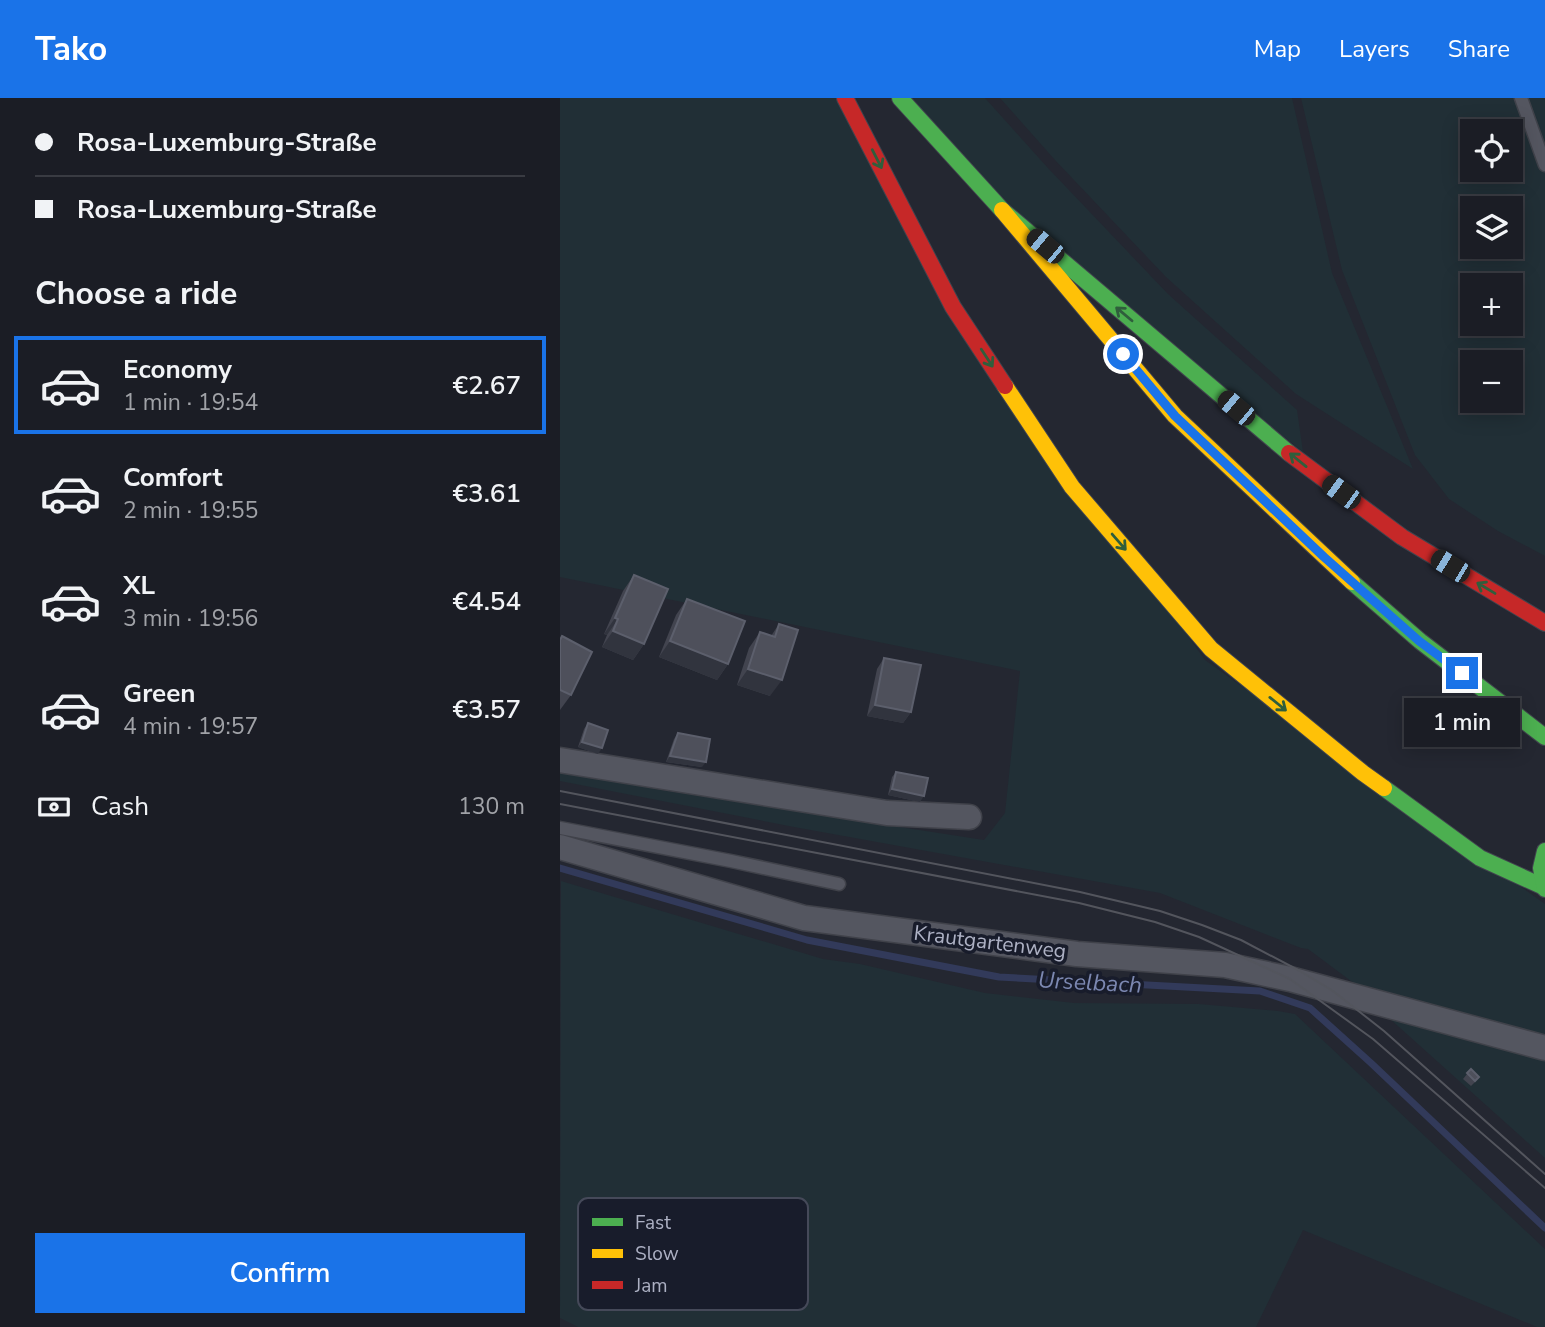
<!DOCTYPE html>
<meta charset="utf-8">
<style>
:root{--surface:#1b1d25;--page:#282a32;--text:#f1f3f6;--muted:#a0a2a7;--line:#393b42;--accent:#1a73e8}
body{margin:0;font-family:"Nunito Sans",sans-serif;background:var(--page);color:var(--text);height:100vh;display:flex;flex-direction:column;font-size:26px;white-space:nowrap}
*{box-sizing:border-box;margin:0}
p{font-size:23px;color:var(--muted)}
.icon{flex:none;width:38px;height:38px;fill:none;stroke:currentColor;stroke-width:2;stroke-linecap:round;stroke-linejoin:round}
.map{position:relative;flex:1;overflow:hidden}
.drawer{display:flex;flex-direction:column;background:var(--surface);width:560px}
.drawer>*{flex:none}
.hud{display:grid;align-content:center;height:154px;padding:0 35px;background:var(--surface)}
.buttons{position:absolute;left:900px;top:21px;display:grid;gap:14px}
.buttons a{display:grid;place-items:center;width:63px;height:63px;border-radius:0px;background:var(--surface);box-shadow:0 4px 18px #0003,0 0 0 2px var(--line);font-size:35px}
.end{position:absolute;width:32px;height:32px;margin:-16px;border:9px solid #1a73e8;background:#fff;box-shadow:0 0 0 4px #fff}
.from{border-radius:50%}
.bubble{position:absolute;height:49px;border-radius:0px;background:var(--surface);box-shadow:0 4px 18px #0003,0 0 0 2px var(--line);font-size:23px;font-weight:600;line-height:49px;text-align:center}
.car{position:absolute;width:21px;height:42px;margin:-21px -10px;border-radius:9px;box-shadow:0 0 5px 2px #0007;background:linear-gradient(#222 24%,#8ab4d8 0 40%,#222 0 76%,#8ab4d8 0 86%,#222 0)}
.hud b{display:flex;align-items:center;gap:24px;height:66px;font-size:26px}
.hud b+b{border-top:2px solid var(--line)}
.hud i{width:18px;height:18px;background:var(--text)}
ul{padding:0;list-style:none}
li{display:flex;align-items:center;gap:21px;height:98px;margin:0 14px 10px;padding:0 21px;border:4px solid transparent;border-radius:0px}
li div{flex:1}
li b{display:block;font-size:26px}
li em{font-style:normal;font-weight:600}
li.current{border-color:var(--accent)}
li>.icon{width:63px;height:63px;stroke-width:1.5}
h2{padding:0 35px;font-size:32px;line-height:84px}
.pay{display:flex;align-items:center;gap:18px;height:77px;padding:0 35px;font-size:26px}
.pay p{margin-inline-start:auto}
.action{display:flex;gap:14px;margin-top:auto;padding:14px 35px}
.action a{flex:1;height:80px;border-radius:0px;background:var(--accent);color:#fff;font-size:28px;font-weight:600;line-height:80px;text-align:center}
header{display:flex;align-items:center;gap:42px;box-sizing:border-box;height:98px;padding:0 35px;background:var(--accent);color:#fff}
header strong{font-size:33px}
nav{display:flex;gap:38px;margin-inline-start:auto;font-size:24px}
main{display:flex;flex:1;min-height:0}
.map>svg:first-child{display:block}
.green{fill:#212f36;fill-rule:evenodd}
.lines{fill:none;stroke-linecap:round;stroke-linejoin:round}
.stream{stroke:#323a5a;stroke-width:7}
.lane-casing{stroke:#40424a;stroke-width:15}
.street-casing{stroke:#40424a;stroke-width:27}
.fast-casing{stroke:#41444e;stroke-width:18}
.slow-casing{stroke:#41444e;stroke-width:18}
.jam-casing{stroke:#41444e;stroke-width:18}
.lane{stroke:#545660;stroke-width:12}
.street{stroke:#545660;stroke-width:24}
.fast{stroke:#4caf50;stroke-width:16}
.slow{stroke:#ffc107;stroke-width:16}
.jam{stroke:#c62828;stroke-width:16}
.tram{stroke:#53555d;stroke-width:2}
.wall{fill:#42444f}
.shaded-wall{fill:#31343e}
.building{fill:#4e505b;stroke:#5c5f6c;stroke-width:2}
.oneway{stroke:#2f5e3c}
.route{stroke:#1a73e8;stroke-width:9}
.labels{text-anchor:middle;stroke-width:7;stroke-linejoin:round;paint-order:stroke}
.street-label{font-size:21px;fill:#adb1c4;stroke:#181c2b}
.water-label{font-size:23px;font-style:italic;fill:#7c88b1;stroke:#181c2b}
.key{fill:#181c2b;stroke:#454959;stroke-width:2}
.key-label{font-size:19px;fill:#adb1c4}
</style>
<header>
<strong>Tako</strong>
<nav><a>Map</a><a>Layers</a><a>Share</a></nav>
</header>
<main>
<section class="drawer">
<div class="hud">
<b><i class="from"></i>Rosa-Luxemburg-Straße</b>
<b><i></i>Rosa-Luxemburg-Straße</b>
</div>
<h2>Choose a ride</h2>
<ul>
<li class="current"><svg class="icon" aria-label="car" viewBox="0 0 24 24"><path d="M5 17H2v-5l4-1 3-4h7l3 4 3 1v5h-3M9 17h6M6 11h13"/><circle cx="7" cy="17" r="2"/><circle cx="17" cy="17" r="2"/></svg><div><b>Economy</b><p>1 min · 19:54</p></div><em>€2.67</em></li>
<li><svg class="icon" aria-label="car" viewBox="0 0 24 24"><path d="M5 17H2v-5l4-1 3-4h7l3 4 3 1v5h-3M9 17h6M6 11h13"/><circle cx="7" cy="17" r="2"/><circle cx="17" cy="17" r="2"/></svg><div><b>Comfort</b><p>2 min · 19:55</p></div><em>€3.61</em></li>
<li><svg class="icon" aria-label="car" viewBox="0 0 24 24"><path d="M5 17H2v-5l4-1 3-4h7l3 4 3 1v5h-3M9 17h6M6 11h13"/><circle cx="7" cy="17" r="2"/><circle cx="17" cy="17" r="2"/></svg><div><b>XL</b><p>3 min · 19:56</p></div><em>€4.54</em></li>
<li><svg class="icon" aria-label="car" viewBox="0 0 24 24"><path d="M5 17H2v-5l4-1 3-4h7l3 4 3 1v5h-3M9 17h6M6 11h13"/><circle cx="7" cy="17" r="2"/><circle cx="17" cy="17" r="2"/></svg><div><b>Green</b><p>4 min · 19:57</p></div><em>€3.57</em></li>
</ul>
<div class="pay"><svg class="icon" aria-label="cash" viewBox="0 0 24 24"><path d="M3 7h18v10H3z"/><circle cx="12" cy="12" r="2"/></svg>Cash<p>130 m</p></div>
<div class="action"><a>Confirm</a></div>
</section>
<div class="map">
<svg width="985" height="1229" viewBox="0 0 985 1229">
<rect width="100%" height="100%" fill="#242731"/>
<!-- green -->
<g class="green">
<path d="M0 0H280L393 209 645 562 985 806V942L799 889 748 851 741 850 600 795 234 729 0 683V673L101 692 424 742 445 715 460 573 0 479Z"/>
<path d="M352 0H425L487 69 608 196 737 312 743 354 442 112Z"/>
<path d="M440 0H732L772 175 853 371 736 296 606 179 495 62Z"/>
<path d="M741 0H985V458L938 433 889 401 855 357 782 172ZM912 33H950V72H912ZM912 110H950V149H912ZM912 187H950V226H912ZM912 264H950V303H912Z"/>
<path d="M1 783 263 861 300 866 425 895 514 905 639 906 718 913 735 916 985 1151V1229H977L743 1132 696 1229H18L0 1220Z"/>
<path d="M829 920 985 960V1060Z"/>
</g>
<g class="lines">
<!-- stream -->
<path class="stream" d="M0 770 247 842 439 879 700 893 750 910 811 965 985 1130"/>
<!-- lane casing -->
<g class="lane-casing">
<g id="lane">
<path d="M961 0 985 67"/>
<path d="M0 730 171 763 279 786"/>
</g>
</g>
<!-- street casing -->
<g class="street-casing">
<g id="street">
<path d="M0 662 327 715 409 719"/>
<path d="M0 749 244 820 517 856 665 867 730 881 985 950"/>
</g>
</g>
<!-- fast casing -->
<g class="fast-casing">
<g id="fast">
<path d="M340 0 442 112 729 355"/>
<path d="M792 484 860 543 985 639"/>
<path d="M824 690 920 760 984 789"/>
<path d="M985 753 981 770 985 791"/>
</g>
</g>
<!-- slow casing -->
<g class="slow-casing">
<g id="slow">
<path d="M442 112 615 318 792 484"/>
<path d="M445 288 512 389 651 551 803 675 824 690"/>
</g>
</g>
<!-- jam casing -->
<g class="jam-casing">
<g id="jam">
<path d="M285 0 393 209 445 288"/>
<path d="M729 355 842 439 985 525"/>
</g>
</g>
<!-- lane -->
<use href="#lane" class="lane"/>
<!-- street -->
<use href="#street" class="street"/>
<!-- fast -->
<use href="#fast" class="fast"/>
<!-- slow -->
<use href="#slow" class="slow"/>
<!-- jam -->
<use href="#jam" class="jam"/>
<!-- tram -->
<g class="tram">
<path d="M0 693 520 794 600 813 642 827 681 842 740 873 773 893 824 933 985 1076"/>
<path d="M0 706 519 805 595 824 639 839 730 881 813 941 985 1090"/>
</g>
</g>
<!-- wall -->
<g class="wall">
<path d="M74 477 84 546 73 562 42 549 47 537 44 536 63 493Z"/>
<path d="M127 501 168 566 157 582 99 559 116 517Z"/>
<path d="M219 526 210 598 177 587 189 550 200 534 211 538Z"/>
<path d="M0 541 11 597 0 612Z"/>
<path d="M324 560 351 614 343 625 307 618 317 571Z"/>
<path d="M28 625 38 656 18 649 24 631Z"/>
<path d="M118 635 142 669 106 664 114 641Z"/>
<path d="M336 674 360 704 328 697 332 679Z"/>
<path d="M911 971 915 984 911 988 903 981Z"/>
</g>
<!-- shaded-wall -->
<g class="shaded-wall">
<path d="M55 520 58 521 47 537 44 536Z"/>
<path d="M53 533 84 546 73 562 42 549Z"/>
<path d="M110 543 168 566 157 582 99 559Z"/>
<path d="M188 571 222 582 210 598 177 587Z"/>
<path d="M315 607 351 614 343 625 307 618Z"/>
<path d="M22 644 42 650 38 656 18 649Z"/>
<path d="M110 658 146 664 142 669 106 664Z"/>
<path d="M332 691 364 698 360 704 328 697Z"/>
</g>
<!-- building -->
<g class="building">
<path d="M74 477 108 491 84 546 53 533 58 521 55 520Z"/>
<path d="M127 501 185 523 168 566 110 543Z"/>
<path d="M219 526 238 532 222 582 188 571 200 534 215 539Z"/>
<path d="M2 538 32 554 11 597 0 592V542Z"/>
<path d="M324 560 361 567 351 614 315 607Z"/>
<path d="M28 625 48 632 42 650 22 644Z"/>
<path d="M118 635 150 641 146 664 110 658Z"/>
<path d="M336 674 368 680 364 698 332 691Z"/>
<path d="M911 971 919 979 915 983 907 975Z"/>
</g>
<!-- one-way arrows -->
<defs><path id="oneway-shaft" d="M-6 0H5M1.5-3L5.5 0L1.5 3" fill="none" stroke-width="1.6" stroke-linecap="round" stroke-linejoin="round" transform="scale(1.75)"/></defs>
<g class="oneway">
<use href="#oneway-shaft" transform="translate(317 61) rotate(63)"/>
<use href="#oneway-shaft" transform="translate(564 216) rotate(-140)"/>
<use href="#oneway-shaft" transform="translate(427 260) rotate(57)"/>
<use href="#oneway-shaft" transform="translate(738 362) rotate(-141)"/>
<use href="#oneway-shaft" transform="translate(559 444) rotate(49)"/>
<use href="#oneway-shaft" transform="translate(926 490) rotate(-149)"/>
<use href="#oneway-shaft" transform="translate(718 606) rotate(39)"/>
</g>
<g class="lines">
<!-- route -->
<path class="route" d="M563 256 615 318 764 459 859 543 902 575"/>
</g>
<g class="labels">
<!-- street labels -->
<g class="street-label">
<text transform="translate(430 844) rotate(7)" y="7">Krautgartenweg</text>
</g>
<!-- water labels -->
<g class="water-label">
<text transform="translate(530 884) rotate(3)" y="8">Urselbach</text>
</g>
</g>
<!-- legend -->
<rect x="18" y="1100" width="230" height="112" rx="10" class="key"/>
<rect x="32" y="1120" width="31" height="8" fill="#4caf50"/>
<rect x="32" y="1151" width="31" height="9" fill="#ffc107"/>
<rect x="32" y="1183" width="31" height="8" fill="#c62828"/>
<g class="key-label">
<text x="75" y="1131">Fast</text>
<text x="75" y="1162">Slow</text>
<text x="75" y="1194">Jam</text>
</g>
</svg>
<div class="buttons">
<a><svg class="icon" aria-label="locate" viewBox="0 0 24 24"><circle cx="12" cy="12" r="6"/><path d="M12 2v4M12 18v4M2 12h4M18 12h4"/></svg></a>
<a><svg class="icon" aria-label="layers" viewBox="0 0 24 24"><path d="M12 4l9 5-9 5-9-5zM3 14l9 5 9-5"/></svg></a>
<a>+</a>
<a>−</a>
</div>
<i class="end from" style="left:563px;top:256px"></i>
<i class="end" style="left:902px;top:575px"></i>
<div class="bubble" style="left:844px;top:600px;width:116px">1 min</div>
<i class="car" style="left:485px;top:148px;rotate:310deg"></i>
<i class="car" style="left:676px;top:310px;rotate:310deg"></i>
<i class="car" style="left:781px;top:394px;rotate:306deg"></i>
<i class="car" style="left:890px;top:468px;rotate:301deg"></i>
</div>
</main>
